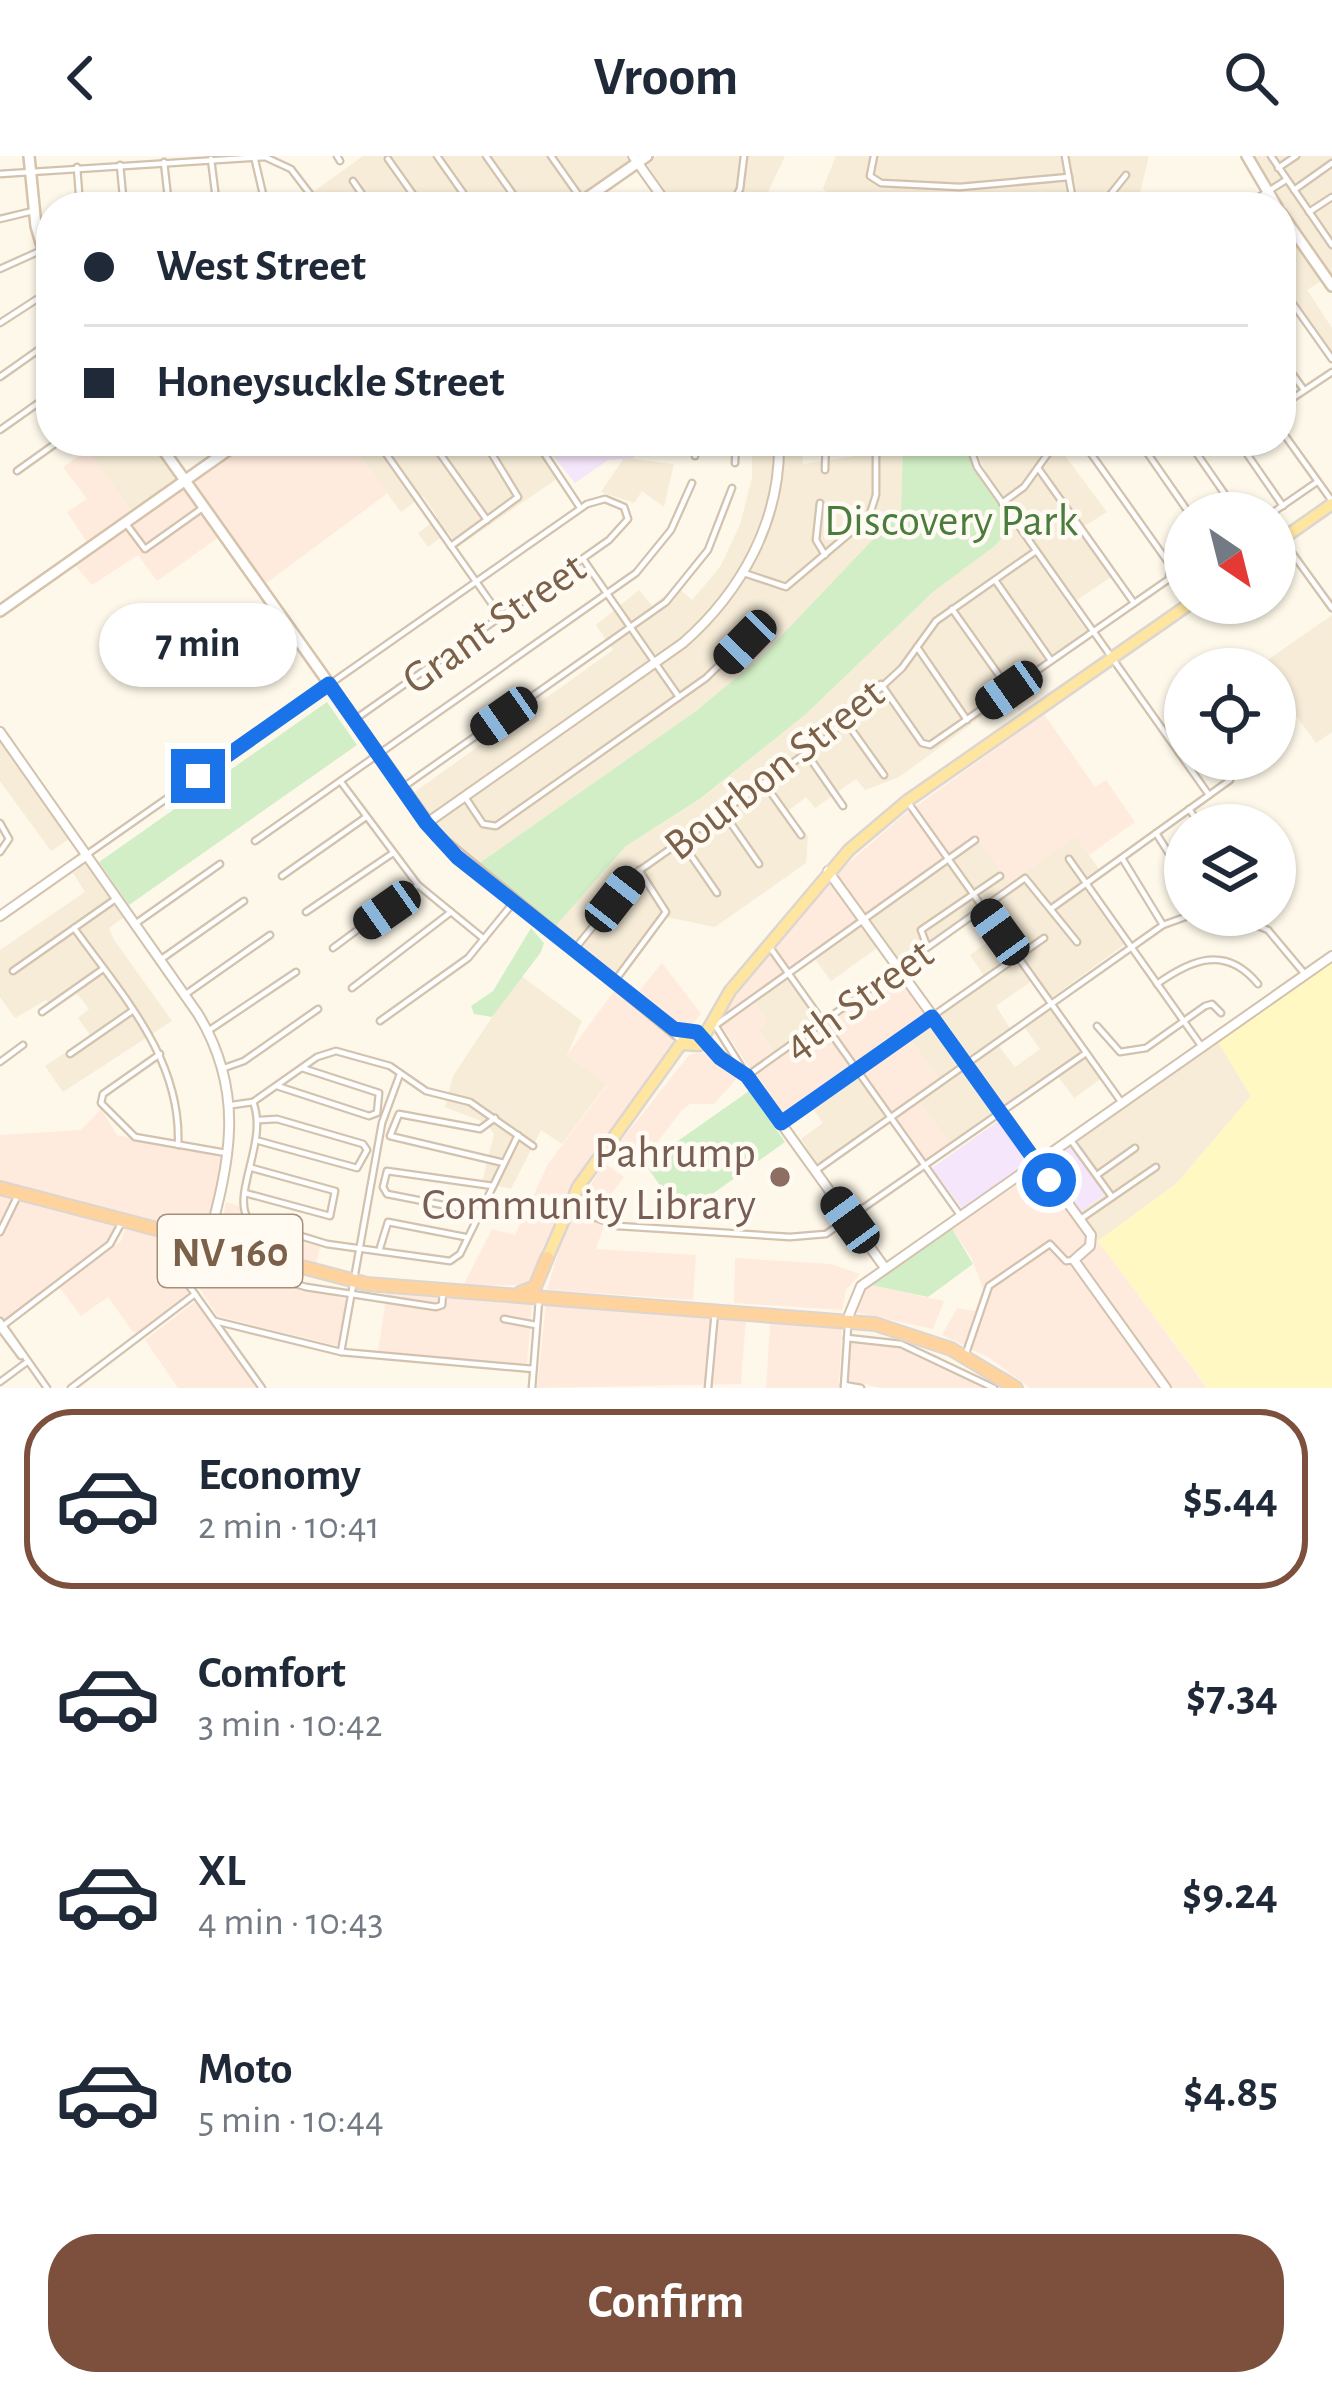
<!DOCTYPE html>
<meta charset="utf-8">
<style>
:root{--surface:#fff;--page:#f6f6f7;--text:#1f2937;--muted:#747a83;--line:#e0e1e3;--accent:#7d503e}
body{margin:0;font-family:"Alegreya Sans",sans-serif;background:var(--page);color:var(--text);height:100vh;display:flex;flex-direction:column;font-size:45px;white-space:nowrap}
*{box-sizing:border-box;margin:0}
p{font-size:39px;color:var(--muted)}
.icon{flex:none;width:66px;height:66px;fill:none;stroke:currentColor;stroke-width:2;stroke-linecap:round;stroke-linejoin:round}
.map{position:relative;height:1232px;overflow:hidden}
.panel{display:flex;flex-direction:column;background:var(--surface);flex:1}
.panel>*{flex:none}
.banner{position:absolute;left:36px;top:36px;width:1260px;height:264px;border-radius:48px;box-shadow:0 3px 9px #0004;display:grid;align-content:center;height:264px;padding:0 48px;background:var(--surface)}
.needle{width:78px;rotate:145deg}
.fabs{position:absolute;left:1164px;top:336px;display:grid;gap:24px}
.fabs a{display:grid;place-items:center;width:132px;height:132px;border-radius:50%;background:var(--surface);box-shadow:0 3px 9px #0004;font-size:60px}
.end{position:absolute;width:54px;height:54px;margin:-27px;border:15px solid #1a73e8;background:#fff;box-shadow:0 0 0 6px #fff}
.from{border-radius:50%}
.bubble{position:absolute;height:84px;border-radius:42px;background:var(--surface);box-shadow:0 3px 9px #0004;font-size:39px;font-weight:600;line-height:84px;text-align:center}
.car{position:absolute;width:36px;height:72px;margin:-36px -18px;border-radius:15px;box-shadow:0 0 9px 3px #0007;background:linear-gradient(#222 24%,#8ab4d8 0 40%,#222 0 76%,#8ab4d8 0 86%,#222 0)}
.banner b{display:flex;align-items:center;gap:42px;height:114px;font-size:45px}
.banner b+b{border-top:3px solid var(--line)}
.banner i{width:30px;height:30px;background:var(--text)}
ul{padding:21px 0 0;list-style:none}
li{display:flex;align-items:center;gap:36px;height:180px;margin:0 24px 18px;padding:0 24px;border:6px solid transparent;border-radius:48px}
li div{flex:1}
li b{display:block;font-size:45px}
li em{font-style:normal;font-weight:600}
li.active{border-color:var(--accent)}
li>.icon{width:108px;height:108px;stroke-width:1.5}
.button{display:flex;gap:24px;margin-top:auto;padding:24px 48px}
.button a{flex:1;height:138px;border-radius:48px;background:var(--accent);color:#fff;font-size:48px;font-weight:600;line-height:138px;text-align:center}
header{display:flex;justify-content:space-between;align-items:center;height:156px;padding:0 48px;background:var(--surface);font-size:54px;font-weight:600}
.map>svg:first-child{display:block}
.residential{fill:#f6ecd8}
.commercial{fill:#ffebdd}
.education{fill:#f6e6fb}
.green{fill:#d2eec6}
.sand{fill:#fff8c3}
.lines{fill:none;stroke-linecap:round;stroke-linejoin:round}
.minor-casing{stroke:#d2c2ae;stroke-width:9}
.tertiary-casing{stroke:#d2c2ae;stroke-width:12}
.secondary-casing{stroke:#d6c3ab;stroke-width:14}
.primary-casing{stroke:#ddd6d0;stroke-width:15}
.trunk-casing{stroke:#ddd6d0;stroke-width:16}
.minor{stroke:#fff;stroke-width:4.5}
.tertiary{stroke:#fff;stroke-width:8}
.secondary{stroke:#fff;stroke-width:9}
.primary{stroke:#ffe6a0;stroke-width:10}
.trunk{stroke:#fed39e;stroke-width:12}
.route{stroke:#1a73e8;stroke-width:15}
.education-dot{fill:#8d6e63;stroke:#fffbf2;stroke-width:4.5}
.labels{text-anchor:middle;stroke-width:9;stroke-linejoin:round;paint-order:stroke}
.shield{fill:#fffbf2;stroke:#a38f7c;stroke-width:3}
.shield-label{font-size:42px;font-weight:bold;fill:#7c614a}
.park-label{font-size:45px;fill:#4a7c3e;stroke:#fffbf2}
.street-label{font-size:45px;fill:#7c614a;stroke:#fffbf2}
.education-label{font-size:45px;fill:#785e54;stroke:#fffbf2;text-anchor:end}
</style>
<header><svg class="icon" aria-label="back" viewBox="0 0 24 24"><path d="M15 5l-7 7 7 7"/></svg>Vroom<svg class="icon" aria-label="search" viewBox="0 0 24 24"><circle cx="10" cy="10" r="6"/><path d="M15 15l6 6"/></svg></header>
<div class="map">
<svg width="1332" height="1232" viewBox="0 0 1332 1232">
<rect width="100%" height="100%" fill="#fef8ea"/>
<!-- residential -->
<g class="residential">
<path d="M363 0H626L629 6 565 51H292Z"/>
<path d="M656 0H785L768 36 746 51H676L646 7Z"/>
<path d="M836 0H1149L1139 41 1145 51H835L823 32Z"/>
<path d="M1254 0H1332V121L1262 22Z"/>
<path d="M1281 63 1324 123 1307 134 1332 172V196L1326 199 1293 155 1281 163Z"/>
<path d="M100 285H153L177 323 132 356 88 294Z"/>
<path d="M349 285H532L558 322 458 391 448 376 428 391 418 377 438 362 423 340 401 356Z"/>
<path d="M752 285H801L803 308 868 298 869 285H903L901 354 760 502 696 555 474 711 412 638 613 494 596 469 639 434 652 450 676 430 692 444 720 411 740 369 752 322Z"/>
<path d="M972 285H1054L1107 356 1078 374 1111 421 1077 444 987 319Z"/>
<path d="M624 302 674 308 664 351 642 335 634 347 601 336Z"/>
<path d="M1012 369 1091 481 1028 527 1037 542 1019 555 1009 541 899 621 865 634 856 623 815 652 806 641 788 655 808 680 806 707 715 771 661 760 615 819 553 773 626 690 701 643 806 558 933 436 996 389Z"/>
<path d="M1332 459V576L1316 587 1275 531V513L1259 510Z"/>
<path d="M0 584 69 683 51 695 0 625Z"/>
<path d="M1075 680 1099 713 1080 727 1124 789 1051 842 1036 822 996 850 1011 874 940 925 908 880 986 823 970 799 997 779 981 757 903 812 869 764 980 685 1010 727Z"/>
<path d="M85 706 124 761 109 772 114 784 172 865 63 936 45 910 91 880 78 862 89 853 76 836 54 851 46 844 15 862 0 841V794L85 736 73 717Z"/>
<path d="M860 769 877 792 831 825 815 803Z"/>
<path d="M520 819 582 865 567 899 607 928 562 988 541 974 511 1033 482 1026 494 978 486 967 445 951 453 920Z"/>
<path d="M787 823 818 865 774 897 758 874 754 847Z"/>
<path d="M1052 852 1102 922 1074 942 1057 919 1003 951 972 908 998 889 1015 911 1040 893 1025 872Z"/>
<path d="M1218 886 1251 940 1177 1027 1098 1085 1078 1058 1112 1034 1076 986Z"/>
<path d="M964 913 995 957 951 989 919 945Z"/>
<path d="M857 919 886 961 818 1009 801 983 823 967 812 951Z"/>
</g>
<!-- commercial -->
<g class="commercial">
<path d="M253 285H349L388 337 265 428 192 327Z"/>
<path d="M88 294 137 363 186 331 219 381 157 425 138 399 92 429 75 409 92 394 67 356 87 343 63 311Z"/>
<path d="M1044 558 1095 631 1106 624 1135 666 1089 699 1075 681 1010 727 975 680 788 811 792 818 755 847 768 866 758 875 774 897 751 914 717 863 829 724 901 661Z"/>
<path d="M662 807 701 858 692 869 681 871 637 838Z"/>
<path d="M896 818 926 860 858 909 828 867Z"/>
<path d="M617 831 677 883V890L561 1045 534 1129 463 1130 492 1073 515 1079 548 1008 607 929 567 899Z"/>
<path d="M822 871 852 913 783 959 754 918Z"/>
<path d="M908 880 940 925 917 942 951 989 927 1006 861 914Z"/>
<path d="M704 897 739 920 714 948H690L681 955 643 1005 620 986 690 898Z"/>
<path d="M101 953 117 979 225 1002 202 1082 0 1025V979L81 974Z"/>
<path d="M604 1007 624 1021 606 1045 611 1049 596 1093 696 1099 693 1144 547 1134 566 1070Z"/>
<path d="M1034 1012 1089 1084 1098 1085 1207 1232H1030L988 1201 942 1179 957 1152 975 1155 983 1133 972 1103 951 1071Z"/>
<path d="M0 1038 117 1071 107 1086 0 1168Z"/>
<path d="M226 1046 239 1050 247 1068 320 1090 316 1109 219 1084Z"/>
<path d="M125 1073 168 1083 167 1104 188 1135 185 1144 142 1177 133 1176 108 1141 81 1160 60 1132 121 1085Z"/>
<path d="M179 1100 349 1144 338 1190 217 1160Z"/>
<path d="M735 1102 831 1108 860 1118 846 1134 842 1154 734 1147Z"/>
<path d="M871 1129 944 1145 933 1173 854 1156 860 1136Z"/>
<path d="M387 1136 532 1147 527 1208 378 1196Z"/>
<path d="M196 1145 229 1191 257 1232H178L145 1184Z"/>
<path d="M546 1148 746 1161 741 1228 537 1232Z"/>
<path d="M770 1167 842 1171 839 1232H766Z"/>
<path d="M851 1179 884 1182 936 1199 998 1232H882L849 1225Z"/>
</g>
<!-- education -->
<g class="education">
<path d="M541 285H635L634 302 608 304 575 327Z"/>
<path d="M1001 963 1031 1006 963 1054 932 1012Z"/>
<path d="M1069 988 1107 1037 1078 1058 1042 1007Z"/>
</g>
<!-- green -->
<g class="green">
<path d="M903 285H965L974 314 1012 369 996 389 933 436 806 558 700 643 626 690 553 773 474 711 696 555 760 502 901 354Z"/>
<path d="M327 546 357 589 129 749 99 706Z"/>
<path d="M531 772 544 787 541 796 492 861 474 858 471 850 493 835Z"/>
<path d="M749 935 785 986 704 1044 668 1041 645 1008Z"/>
<path d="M951 1071 973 1108 928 1141 871 1129Z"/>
</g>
<!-- sand -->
<path class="sand" d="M1332 806V1232H1208L1098 1085 1177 1027 1251 940 1218 886Z"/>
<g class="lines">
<!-- minor casing -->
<g class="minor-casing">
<g id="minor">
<path d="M254 0 266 51"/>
<path d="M337 0 340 5"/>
<path d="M437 0 473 51"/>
<path d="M486 0 522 51"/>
<path d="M551 0 587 51"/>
<path d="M874 0 870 20 881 27 960 31 1069 21"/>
<path d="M1065 0 1074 51"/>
<path d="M1271 0 1332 89"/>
<path d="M211 3 217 51"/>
<path d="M388 3 422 51"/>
<path d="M164 6 169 51"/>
<path d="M120 9 124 51"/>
<path d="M77 11 80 51"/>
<path d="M1278 12 1296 0"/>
<path d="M0 18 265 1 291 13 320 51"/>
<path d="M353 25 371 51"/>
<path d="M1294 34 1332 7"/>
<path d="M730 51 740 33 744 0"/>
<path d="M1091 51 1110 39 1126 19"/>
<path d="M1243 51 1286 24"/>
<path d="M1309 56 1332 41"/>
<path d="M0 63 33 55"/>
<path d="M0 113 42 94"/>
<path d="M1281 131 1332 203"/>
<path d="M0 167 51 134"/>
<path d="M1281 202 1304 234"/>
<path d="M0 221 51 185"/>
<path d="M1281 250 1332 216"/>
<path d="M0 274 51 238"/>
<path d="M1281 274 1332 345"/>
<path d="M377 285 501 461"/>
<path d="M431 285 487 364"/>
<path d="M536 285 579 350"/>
<path d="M968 285 977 311 1209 639"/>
<path d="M1139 285 1189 357"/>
<path d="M1188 285 1238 357"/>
<path d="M1238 285 1283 350"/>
<path d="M653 294 654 285"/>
<path d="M695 300V285"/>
<path d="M735 307 736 285"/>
<path d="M1038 312 1134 447"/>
<path d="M825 314 826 285"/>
<path d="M17 315 59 285"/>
<path d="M820 347 816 384 825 399"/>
<path d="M1002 347 1024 331 1057 285"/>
<path d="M1272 357 1317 326"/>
<path d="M127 369 145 393 204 351"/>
<path d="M1282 383 1332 452"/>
<path d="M451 390 518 341 484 285"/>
<path d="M583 403 679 541"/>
<path d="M744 417 786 431 869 361 876 339V285"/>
<path d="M995 424 1050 503"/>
<path d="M952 453 1008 532"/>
<path d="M917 491 967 564"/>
<path d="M881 528 922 587 930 589 1169 423 1170 409 1082 285"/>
<path d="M844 563 884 619"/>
<path d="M807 598 843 650"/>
<path d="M341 626 418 729 484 783"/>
<path d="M764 627 801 679"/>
<path d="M402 632 666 446 708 394 732 332"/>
<path d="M465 641 483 668 496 670 706 522 755 474"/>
<path d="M907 645 1122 947"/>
<path d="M1189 653 1200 669"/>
<path d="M723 656 759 708"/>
<path d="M0 667 9 683 0 696"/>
<path d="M1156 677 1185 723"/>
<path d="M255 685 636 417 671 374 692 327"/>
<path d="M681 685 717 737"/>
<path d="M89 697 587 348 605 343 624 351 628 363 609 384 354 564"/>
<path d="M1122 702 1163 769"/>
<path d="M1069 703 1202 891"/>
<path d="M282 720 366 661"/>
<path d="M1052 752 1230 624"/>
<path d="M306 756 393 697"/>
<path d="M1231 759 1268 774 1304 817"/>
<path d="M135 768 220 708"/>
<path d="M74 772C122 839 182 903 178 989"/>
<path d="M769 790 960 1059"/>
<path d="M927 790 921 774 1000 720"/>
<path d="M333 792 418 729"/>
<path d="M574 794 636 717 822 586 902 512 936 465 1036 395"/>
<path d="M160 804 244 745"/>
<path d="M13 815 117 742"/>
<path d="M614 826 666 756 639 714"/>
<path d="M1157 828C1192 803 1226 789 1258 828"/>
<path d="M352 832 451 756"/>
<path d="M186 838 270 779"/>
<path d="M42 856 103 813"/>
<path d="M380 865 468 802 513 747"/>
<path d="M715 869 747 920 1025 722 1077 786"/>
<path d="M716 869 975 684"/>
<path d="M1097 870 1120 896 1146 892 1205 850 1212 848 1221 857"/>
<path d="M208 875 296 816"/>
<path d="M70 898 132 855"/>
<path d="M160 898 103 938 101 947 135 981 226 997"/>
<path d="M0 906 23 889"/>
<path d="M224 912 244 905 318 853"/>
<path d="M277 930 369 960 377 957 379 937 302 912"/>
<path d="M253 946C269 985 230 1040 249 1064L327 1088 450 1105 460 1098 518 979"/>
<path d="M232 949 253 946 317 901 336 895 390 910 426 935 470 946 533 990"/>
<path d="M495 962 480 973 399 958 390 980 504 1007"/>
<path d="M783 965 1044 782"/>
<path d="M1070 983 1112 1041"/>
<path d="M259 985 357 1012 367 994 363 988 277 963 260 964"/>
<path d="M815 1015 1163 769 1191 759"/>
<path d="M1097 1019 1135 992"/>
<path d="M245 1037 330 1060 335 1035 252 1012"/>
<path d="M573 1053 618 1070 790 1081 826 1078 1086 897"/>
<path d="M479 1056 387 1038 383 1031 387 1015 493 1030"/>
<path d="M1082 1062 1156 1011"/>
<path d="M0 1076 19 1037"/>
<path d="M174 1080 177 1113 262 1232"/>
<path d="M380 1092 388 1066 465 1081"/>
<path d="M172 1093 306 1131 436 1151 442 1149 443 1136"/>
<path d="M504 1163 536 1169"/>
<path d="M0 1165 47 1232"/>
<path d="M215 1165 341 1196 533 1213"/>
<path d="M0 1172 110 1088 122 1066"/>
<path d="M0 1172 21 1200"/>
<path d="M847 1182 901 1188 994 1232"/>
<path d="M341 1196 382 967 400 918"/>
<path d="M965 1200 989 1130 1050 1088 1066 1105 1074 1104"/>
<path d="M0 1226 27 1206"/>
<path d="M844 1229 861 1232"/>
<path d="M71 1232 195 1138"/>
<path d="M532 1232 539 1144"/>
<path d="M708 1232 715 1155"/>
<path d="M844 1232 848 1170"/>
</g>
</g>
<!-- tertiary casing -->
<g class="tertiary-casing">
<g id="tertiary">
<path d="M633 0 669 51"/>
<path d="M0 576 198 858C246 937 230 1005 207 1089"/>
<path d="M427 667 683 487C741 436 781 365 779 285"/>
<path d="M828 715 1091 1079 1090 1090 1074 1104 1166 1232"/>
<path d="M0 760 87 699"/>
<path d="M701 885 747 920 885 1112"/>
<path d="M849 1159 861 1130 1332 800"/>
</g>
</g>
<!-- secondary casing -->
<g class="secondary-casing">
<g id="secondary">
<path d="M29 0 36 70 51 121"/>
<path d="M1247 0 1277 51"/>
<path d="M574 51 647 0"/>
<path d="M1281 57 1332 130"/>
<path d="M157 285 437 680 683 883"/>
<path d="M0 455 241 285"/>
</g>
</g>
<!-- primary casing -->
<g class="primary-casing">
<g id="primary">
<path d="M1275 388 1332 348"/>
<path d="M700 880 688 876 684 888 699 889 730 835 849 694 907 645 1191 447"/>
<path d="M546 1105 578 1031 683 885"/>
</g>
</g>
<!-- trunk casing -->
<g class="trunk-casing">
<g id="trunk">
<path d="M0 1032 367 1128 875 1168 951 1193 1016 1232"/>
<path d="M520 1137 535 1131 547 1102"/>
</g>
</g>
<!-- minor -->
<use href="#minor" class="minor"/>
<!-- tertiary -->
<use href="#tertiary" class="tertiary"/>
<!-- secondary -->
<use href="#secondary" class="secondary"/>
<!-- primary -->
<use href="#primary" class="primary"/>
<!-- trunk -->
<use href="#trunk" class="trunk"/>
</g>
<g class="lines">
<!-- route -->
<path class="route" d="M198 620 329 528 426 667 457 701 674 873 697 876 720 902 747 920 781 967 932 861 1049 1024"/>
</g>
<!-- markers -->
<circle class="education-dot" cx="780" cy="1021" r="12"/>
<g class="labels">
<!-- shield labels -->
<rect class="shield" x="158" y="1059" width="144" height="72" rx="9"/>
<g class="shield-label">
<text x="230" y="1110">NV 160</text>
</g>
<!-- park labels -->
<g class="park-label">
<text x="951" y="379">Discovery Park</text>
</g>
<!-- street labels -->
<g class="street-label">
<text transform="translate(493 466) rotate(-35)" y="16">Grant Street</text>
<text transform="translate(773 612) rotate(-38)" y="16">Bourbon Street</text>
<text transform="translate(857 842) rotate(-36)" y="16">4th Street</text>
</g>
<!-- education labels -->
<g class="education-label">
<text x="756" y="1011">Pahrump<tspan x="756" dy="52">Community Library</tspan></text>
</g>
</g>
</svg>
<div class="fabs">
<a><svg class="needle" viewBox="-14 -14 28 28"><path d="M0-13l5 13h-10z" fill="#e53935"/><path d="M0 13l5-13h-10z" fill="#747a83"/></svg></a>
<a><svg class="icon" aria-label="locate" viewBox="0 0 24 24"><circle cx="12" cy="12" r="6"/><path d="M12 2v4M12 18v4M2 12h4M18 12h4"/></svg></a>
<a><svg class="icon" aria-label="layers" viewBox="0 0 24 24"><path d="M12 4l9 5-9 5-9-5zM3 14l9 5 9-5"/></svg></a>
</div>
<i class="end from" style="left:1049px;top:1024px"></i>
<i class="end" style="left:198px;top:620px"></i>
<div class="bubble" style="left:99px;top:447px;width:198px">7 min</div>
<i class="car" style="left:745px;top:486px;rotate:224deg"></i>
<i class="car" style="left:1009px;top:534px;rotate:235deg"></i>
<i class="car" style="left:504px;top:560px;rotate:235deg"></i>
<i class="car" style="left:615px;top:743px;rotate:38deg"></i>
<i class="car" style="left:387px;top:754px;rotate:235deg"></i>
<i class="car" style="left:1000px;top:776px;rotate:324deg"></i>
<i class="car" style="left:850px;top:1064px;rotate:324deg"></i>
<div class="banner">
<b><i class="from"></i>West Street</b>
<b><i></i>Honeysuckle Street</b>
</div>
</div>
<section class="panel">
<ul>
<li class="active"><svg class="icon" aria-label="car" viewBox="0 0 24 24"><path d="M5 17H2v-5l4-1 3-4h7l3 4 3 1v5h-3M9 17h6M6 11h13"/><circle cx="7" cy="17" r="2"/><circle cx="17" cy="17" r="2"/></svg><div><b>Economy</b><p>2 min · 10:41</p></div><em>$5.44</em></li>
<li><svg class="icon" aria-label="car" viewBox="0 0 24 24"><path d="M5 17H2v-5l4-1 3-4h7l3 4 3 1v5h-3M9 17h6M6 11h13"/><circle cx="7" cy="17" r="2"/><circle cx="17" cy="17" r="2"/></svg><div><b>Comfort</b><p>3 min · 10:42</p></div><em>$7.34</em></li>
<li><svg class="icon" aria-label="car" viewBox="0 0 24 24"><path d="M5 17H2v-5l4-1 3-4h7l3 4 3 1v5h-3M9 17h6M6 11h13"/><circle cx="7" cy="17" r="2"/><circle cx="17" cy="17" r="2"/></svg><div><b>XL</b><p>4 min · 10:43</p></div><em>$9.24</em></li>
<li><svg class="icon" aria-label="car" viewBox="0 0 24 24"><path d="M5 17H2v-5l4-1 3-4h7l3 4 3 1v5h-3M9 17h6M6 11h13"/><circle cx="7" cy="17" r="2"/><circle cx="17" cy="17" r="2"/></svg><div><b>Moto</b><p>5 min · 10:44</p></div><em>$4.85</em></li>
</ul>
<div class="button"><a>Confirm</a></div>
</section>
